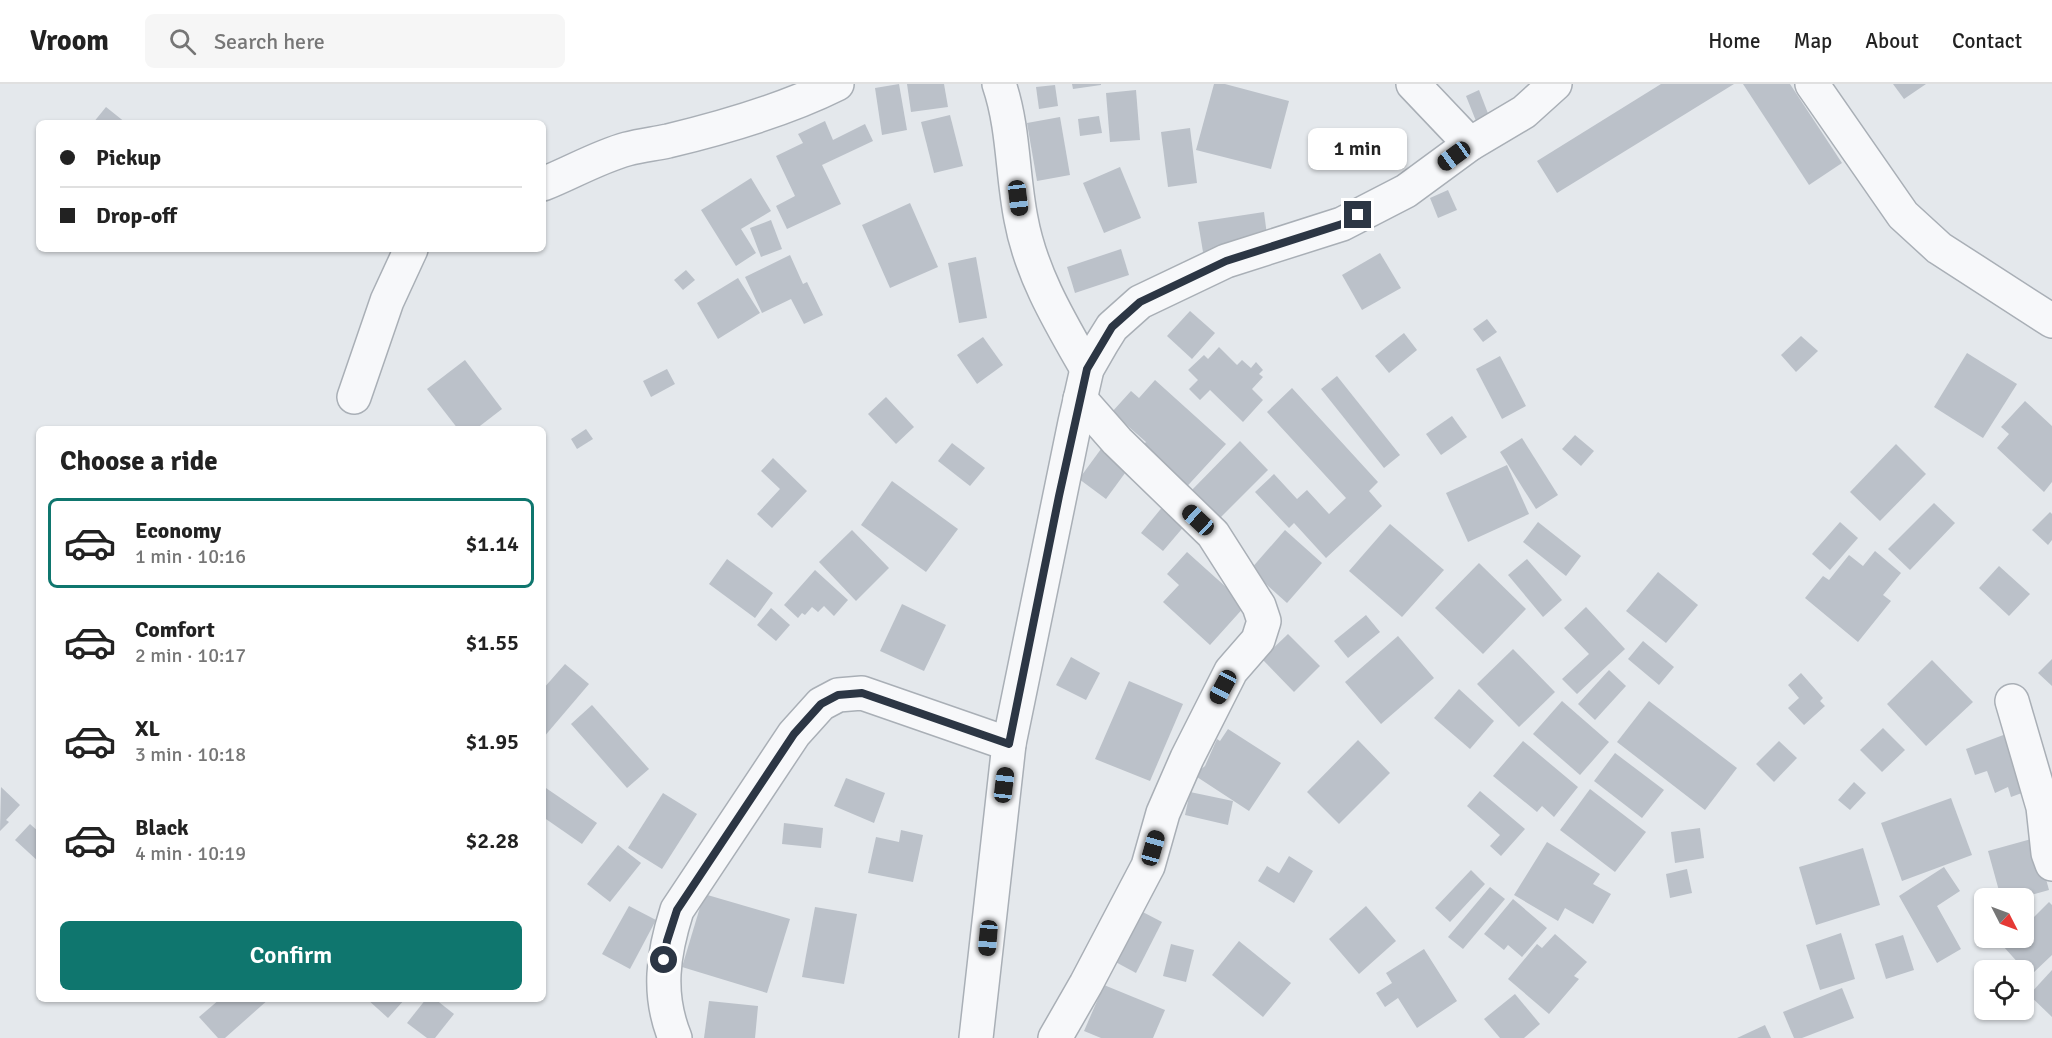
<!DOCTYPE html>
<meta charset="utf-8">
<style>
:root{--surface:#fff;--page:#f6f6f6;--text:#222;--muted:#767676;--line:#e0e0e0;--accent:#0f766e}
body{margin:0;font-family:Signika,sans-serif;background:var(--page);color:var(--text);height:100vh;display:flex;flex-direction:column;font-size:22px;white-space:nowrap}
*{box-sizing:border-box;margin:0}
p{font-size:20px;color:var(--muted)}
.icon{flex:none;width:33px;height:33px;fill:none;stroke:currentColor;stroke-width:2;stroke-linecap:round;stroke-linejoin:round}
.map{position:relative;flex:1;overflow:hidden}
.sheet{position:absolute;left:36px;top:342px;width:510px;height:576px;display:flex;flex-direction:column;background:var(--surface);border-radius:9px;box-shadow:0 2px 4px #0004}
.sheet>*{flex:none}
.hud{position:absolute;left:36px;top:36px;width:510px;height:132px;border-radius:9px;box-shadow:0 2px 4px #0004;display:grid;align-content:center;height:132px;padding:0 24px;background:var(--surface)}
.needle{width:39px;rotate:132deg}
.tools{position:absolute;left:1974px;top:804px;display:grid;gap:12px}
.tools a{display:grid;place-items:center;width:60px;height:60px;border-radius:9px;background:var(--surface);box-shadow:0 2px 4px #0004;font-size:30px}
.end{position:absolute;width:27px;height:27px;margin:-14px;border:8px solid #2c3644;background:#fff;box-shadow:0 0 0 3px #fff}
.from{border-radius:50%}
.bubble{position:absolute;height:42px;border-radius:9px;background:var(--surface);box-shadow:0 2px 4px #0004;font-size:20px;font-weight:600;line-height:42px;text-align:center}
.car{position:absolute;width:18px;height:36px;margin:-18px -9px;border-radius:8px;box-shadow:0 0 4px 2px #0007;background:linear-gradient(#222 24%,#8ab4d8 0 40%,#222 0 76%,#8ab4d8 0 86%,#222 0)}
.hud b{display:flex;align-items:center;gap:21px;height:57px;font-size:22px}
.hud b+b{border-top:2px solid var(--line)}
.hud i{width:15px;height:15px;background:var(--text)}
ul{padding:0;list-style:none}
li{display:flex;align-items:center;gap:18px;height:90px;margin:0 12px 9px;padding:0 12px;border:3px solid transparent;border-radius:9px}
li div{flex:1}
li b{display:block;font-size:22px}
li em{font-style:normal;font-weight:600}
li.on{border-color:var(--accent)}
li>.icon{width:54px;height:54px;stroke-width:1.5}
h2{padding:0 24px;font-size:27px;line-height:72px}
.button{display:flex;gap:12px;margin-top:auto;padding:12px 24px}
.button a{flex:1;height:69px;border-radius:9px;background:var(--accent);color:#fff;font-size:24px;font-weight:600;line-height:69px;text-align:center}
header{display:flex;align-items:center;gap:36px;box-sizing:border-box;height:84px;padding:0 30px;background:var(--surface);border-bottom:2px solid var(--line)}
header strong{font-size:28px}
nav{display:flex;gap:33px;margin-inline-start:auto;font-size:21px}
.search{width:420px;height:54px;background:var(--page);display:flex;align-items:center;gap:15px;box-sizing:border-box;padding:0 21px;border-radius:9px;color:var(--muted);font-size:22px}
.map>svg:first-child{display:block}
.building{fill:#bbc1c9}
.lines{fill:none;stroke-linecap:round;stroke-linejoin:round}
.minor-casing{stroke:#a9afb6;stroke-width:36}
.minor{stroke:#f7f8fa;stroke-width:33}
.route{stroke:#2c3644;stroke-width:8}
</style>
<header>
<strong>Vroom</strong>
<div class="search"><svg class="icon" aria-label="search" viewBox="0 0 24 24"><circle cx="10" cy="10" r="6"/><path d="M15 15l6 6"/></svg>Search here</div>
<nav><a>Home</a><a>Map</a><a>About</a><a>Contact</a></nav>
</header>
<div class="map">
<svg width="2052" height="954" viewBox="0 0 2052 954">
<rect width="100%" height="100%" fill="#e4e8ec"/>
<!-- building -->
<g class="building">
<path d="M899 0 907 46 882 51 875 4Z"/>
<path d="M907 0H944L948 23 911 28Z"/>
<path d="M1072 0H1101V1L1073 5Z"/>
<path d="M1214 0H1225L1289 17 1271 85 1196 66Z"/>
<path d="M1661 0H1734L1557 109 1537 77Z"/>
<path d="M1743 0H1790L1842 79 1809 101Z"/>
<path d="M1893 0H1926L1904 15Z"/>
<path d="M1055 1 1058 22 1039 25 1036 3Z"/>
<path d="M1136 6 1140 56 1110 58 1106 9Z"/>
<path d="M1479 6 1489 32 1476 37 1466 12Z"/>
<path d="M106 23 126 39H93Z"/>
<path d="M950 31 963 82 934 89 921 38Z"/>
<path d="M1099 32 1102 49 1080 52 1078 35Z"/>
<path d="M1060 33 1070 91 1037 97 1027 39Z"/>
<path d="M825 37 833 56 865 40 873 57 822 81 841 120 787 145 776 122 795 112 776 72 803 59 798 50Z"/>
<path d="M1190 44 1197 99 1168 103 1161 48Z"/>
<path d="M1120 83 1141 134 1104 149 1083 99Z"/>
<path d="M751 94 771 127 741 145 756 169 736 182 701 126Z"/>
<path d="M1448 106 1457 126 1438 134 1430 114Z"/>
<path d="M910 119 938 183 890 204 862 141Z"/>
<path d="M1264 128 1268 159 1203 168 1198 138Z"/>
<path d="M771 136 782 165 761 173 750 144Z"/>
<path d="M1121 165 1129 191 1075 209 1067 183Z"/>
<path d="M1380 169 1401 204 1362 226 1342 191Z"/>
<path d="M790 171 803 200 807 198 823 231 804 240 791 215 762 229 745 193Z"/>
<path d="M976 173 987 234 959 239 948 179Z"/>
<path d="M686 186 695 196 683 206 674 196Z"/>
<path d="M738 194 760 229 718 255 697 219Z"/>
<path d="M1190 227 1215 249 1192 275 1167 252Z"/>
<path d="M1487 235 1497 248 1483 258 1473 245Z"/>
<path d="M1404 249 1417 266 1389 289 1375 272Z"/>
<path d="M1801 252 1818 267 1796 288 1781 271Z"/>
<path d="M983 253 1003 281 977 300 957 271Z"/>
<path d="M1219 263 1237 281 1242 276 1251 284 1256 278 1263 286 1259 290 1263 293 1252 305 1263 316 1243 338 1210 306 1200 316 1189 305 1198 296 1188 286 1204 271 1208 275Z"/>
<path d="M1967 269 2017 300 1983 354 1934 323Z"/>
<path d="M1500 272 1526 322 1502 335 1476 285Z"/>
<path d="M465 276 502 325 476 345H458L427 305Z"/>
<path d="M667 285 675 300 651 313 643 297Z"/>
<path d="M1337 292 1400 371 1384 384 1321 305Z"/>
<path d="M1155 296 1226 360 1180 410 1135 370 1146 358 1112 328 1131 307 1139 314Z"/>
<path d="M1292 304 1378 398 1369 407 1382 422 1326 474 1294 439 1289 444 1255 408 1274 390 1297 415 1307 406 1329 430 1346 414 1267 328Z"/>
<path d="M886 313 914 343 896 360 868 330Z"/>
<path d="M2025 317 2052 342V398L2044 408 1997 364 2009 350 2001 343Z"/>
<path d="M1452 332 1467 353 1441 371 1426 350Z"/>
<path d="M586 345 593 355 577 365 571 355Z"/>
<path d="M1575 351 1594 367 1581 382 1562 365Z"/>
<path d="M1522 354 1558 411 1536 425 1500 368Z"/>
<path d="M1240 357 1268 386 1216 438 1188 410Z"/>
<path d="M952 359 985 384 970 402 938 377Z"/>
<path d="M1896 360 1926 390 1880 437 1850 408Z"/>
<path d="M1101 365 1128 385 1106 415 1079 395Z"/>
<path d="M773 374 807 407 772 444 757 430 780 405 761 387Z"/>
<path d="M1507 381 1529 430 1468 458 1446 409Z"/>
<path d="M892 397 958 445 926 488 861 441Z"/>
<path d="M1934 419 1955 439 1910 486 1888 465Z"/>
<path d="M1164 421 1186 440 1163 467 1141 449Z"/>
<path d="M2050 428 2052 430V456L2048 461 2032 446Z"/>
<path d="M1538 438 1581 472 1566 492 1523 458Z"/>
<path d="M1840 438 1858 454 1830 486 1812 470Z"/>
<path d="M1390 440 1444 486 1402 533 1349 487Z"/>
<path d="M852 446 889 484 856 517 819 478Z"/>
<path d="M1285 446 1322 479 1287 519 1250 486Z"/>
<path d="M1875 467 1901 489 1883 511 1891 517 1858 558 1805 514 1823 492 1829 496 1849 471 1863 482Z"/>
<path d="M1187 468 1246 521 1210 561 1163 518 1179 501 1167 490Z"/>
<path d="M727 475 773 509 755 534 709 500Z"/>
<path d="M1527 475 1562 516 1543 533 1508 491Z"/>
<path d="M1479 479 1526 525 1483 570 1435 524Z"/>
<path d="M1999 482 2030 510 2009 532 1979 504Z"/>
<path d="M815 486 848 516 834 532 824 522 818 528 812 523 805 531 802 529 798 534 784 521Z"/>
<path d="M1658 488 1698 521 1666 559 1626 527Z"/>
<path d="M902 520 946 541 924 587 880 567Z"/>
<path d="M1586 523 1625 565 1577 610 1562 595 1589 570 1564 544Z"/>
<path d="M771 524 790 541 776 557 757 541Z"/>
<path d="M1366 531 1380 548 1348 574 1334 557Z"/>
<path d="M1288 550 1320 582 1294 608 1262 575Z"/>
<path d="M1398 552 1434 594 1381 640 1345 598Z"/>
<path d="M1643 557 1674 583 1659 601 1628 575Z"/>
<path d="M1513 565 1555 608 1519 643 1477 600Z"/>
<path d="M1071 573 1100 589 1086 616 1056 601Z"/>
<path d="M2052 575V602L2038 589Z"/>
<path d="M1932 576 1973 618 1926 662 1887 620Z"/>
<path d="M565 580 589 600 543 654V605Z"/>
<path d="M1609 586 1626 602 1595 636 1578 620Z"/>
<path d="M1801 589 1823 614 1820 617 1825 622 1804 641 1788 624 1799 614 1788 601Z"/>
<path d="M1129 597 1183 620 1150 697 1095 675Z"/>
<path d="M1459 605 1494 637 1470 665 1434 634Z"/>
<path d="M1562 617 1609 658 1580 691 1533 650Z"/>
<path d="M1649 617 1737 684 1705 726 1617 658Z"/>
<path d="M592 621 649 685 627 704 571 640Z"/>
<path d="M1883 644 1905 666 1882 688 1860 666Z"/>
<path d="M1228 645 1281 679 1249 727 1194 691 1205 682 1217 655 1220 657Z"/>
<path d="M2014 647 2035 704 2011 713 2008 703 1995 709 1987 687 1975 691 1966 665Z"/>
<path d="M1358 656 1390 689 1339 740 1307 708Z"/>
<path d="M1523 657 1578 703 1554 733 1542 722 1537 728 1493 692Z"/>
<path d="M1779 657 1797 674 1774 698 1756 680Z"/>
<path d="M1615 669 1664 706 1642 734 1594 697Z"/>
<path d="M846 694 885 709 874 739 834 722Z"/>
<path d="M1854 698 1866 709 1850 726 1838 716Z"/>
<path d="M543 702 597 739 582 760 543 733Z"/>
<path d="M1 703 20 721 6 736 9 738 0 747Z"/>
<path d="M1590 705 1646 748 1615 788 1560 746Z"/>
<path d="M1480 707 1525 745 1501 772 1490 762 1500 751 1467 722Z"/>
<path d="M1190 708 1233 717 1228 741 1185 731Z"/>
<path d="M663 709 697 730 662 785 628 764Z"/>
<path d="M1951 714 1972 771 1902 797 1881 739Z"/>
<path d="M784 739 823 744 821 764 782 760Z"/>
<path d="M30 740 39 748V778L15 756Z"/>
<path d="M1700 744 1704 774 1675 779 1671 748Z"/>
<path d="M901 746 923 751 913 798 868 789 876 753 899 758Z"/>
<path d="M2035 754 2049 806 2020 814H2001L1988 767Z"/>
<path d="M1547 758 1600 790 1593 800 1611 810 1593 840 1565 824 1558 837 1514 811Z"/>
<path d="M618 761 641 779 610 818 587 800Z"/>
<path d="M1863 764 1880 821 1816 841 1799 783Z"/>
<path d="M1289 772 1313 787 1294 819 1258 797 1267 782 1279 789Z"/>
<path d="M1944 783 1960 807 1937 822 1961 865 1937 879 1899 812Z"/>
<path d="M1687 785 1692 809 1670 814 1666 790Z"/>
<path d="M1471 786 1485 800 1450 838 1435 824Z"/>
<path d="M1490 803 1505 815 1463 865 1448 853Z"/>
<path d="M704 810 790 835 767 909 682 883Z"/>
<path d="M1513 815 1547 844 1522 873 1508 861 1504 866 1484 850Z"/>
<path d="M2049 818 2052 821V871L2030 892 2003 862 2012 854H2024V843Z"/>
<path d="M629 822 656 836 630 885 602 870Z"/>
<path d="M1366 822 1396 857 1359 890 1329 855Z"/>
<path d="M815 823 857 830 844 900 802 893Z"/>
<path d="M1137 825 1162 838 1136 889 1110 875Z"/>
<path d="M1841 849 1855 895 1820 906 1806 861Z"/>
<path d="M1555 850 1587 878 1574 892 1579 895 1549 930 1508 895 1537 860 1542 864Z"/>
<path d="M1903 851 1914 886 1886 895 1875 860Z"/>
<path d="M1239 857 1291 899 1263 933 1212 891Z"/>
<path d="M1171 860 1194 866 1186 898 1163 892Z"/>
<path d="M1424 865 1457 917 1417 944 1398 914 1385 923 1376 909 1392 899 1386 889Z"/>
<path d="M2052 886V933L2029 911Z"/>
<path d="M1104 901 1165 926 1153 954H1101L1084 947Z"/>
<path d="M1842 904 1854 934 1802 954H1794L1783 928Z"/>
<path d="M1515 910 1540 940 1524 954H1500L1484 935Z"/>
<path d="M220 915H269L225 954H218L199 933Z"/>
<path d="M367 915H405L388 934Z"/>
<path d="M426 915H435L454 930 435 954H427L407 939Z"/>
<path d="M709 917 758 922 755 954H704Z"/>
<path d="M1765 941 1771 954H1737Z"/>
</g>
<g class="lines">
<!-- minor casing -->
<g class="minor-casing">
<g id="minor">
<path d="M999 0C1014 44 1012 90 1021 135 1031 190 1060 238 1087 285"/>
<path d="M1413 0 1470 60"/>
<path d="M1812 0 1903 131 1939 164 2052 237"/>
<path d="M543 100C571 89 598 73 627 65 641 61 654 60 668 57 722 44 787 25 837 0"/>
<path d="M354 313 387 217 411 165"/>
<path d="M2012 617 2043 723 2048 769 2052 780"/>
<path d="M675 954C657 910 663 870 677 826L794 650 821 620 838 611 862 609 1009 660"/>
<path d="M976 954 1009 660 1075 338 1087 285 1102 259 1112 243 1140 218 1226 177 1342 140 1406 107 1470 60 1524 28 1555 0"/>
<path d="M1055 954 1086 900 1148 782 1163 729 1187 674 1231 587 1258 556 1264 537 1259 522 1213 450 1117 357 1080 315"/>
</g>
</g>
<!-- minor -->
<use href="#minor" class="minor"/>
</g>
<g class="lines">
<!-- route -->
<path class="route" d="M664 876 667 857 677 826 794 650 821 620 838 611 862 609 1009 660 1059 412 1087 285 1112 243 1140 218 1226 177 1342 140 1358 131"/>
</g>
</svg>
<div class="tools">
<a><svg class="needle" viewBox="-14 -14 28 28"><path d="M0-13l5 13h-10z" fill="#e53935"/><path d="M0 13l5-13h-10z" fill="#767676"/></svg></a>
<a><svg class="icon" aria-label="locate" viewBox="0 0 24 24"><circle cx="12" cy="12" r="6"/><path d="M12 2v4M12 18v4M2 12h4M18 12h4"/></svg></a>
</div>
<i class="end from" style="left:664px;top:876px"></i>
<i class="end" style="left:1358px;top:131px"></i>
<div class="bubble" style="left:1308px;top:44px;width:99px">1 min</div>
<i class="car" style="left:1454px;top:72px;rotate:234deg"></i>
<i class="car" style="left:1018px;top:114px;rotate:173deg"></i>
<i class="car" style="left:1198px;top:436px;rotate:313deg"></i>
<i class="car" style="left:1223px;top:603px;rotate:208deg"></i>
<i class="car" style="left:1004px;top:701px;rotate:7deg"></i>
<i class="car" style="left:1153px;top:764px;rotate:16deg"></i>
<i class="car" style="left:988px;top:854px;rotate:185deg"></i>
<div class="hud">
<b><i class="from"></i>Pickup</b>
<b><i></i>Drop-off</b>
</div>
<section class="sheet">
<h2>Choose a ride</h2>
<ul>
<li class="on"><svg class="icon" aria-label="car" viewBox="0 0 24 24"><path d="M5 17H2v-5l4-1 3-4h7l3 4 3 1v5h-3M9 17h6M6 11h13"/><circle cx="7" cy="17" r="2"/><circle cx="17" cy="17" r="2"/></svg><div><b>Economy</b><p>1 min · 10:16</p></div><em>$1.14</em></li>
<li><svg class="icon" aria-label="car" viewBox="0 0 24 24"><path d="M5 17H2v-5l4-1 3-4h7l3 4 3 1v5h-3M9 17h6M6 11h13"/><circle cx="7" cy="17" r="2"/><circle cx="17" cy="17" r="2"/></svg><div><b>Comfort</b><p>2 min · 10:17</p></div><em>$1.55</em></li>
<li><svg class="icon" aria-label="car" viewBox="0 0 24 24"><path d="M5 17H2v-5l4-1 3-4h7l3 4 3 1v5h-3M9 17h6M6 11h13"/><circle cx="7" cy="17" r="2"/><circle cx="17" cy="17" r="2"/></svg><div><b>XL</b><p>3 min · 10:18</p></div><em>$1.95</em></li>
<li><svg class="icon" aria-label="car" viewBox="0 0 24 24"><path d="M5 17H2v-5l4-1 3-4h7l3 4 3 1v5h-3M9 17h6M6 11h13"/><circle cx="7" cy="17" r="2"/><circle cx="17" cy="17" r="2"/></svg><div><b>Black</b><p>4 min · 10:19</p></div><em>$2.28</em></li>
</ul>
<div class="button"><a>Confirm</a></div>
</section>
</div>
